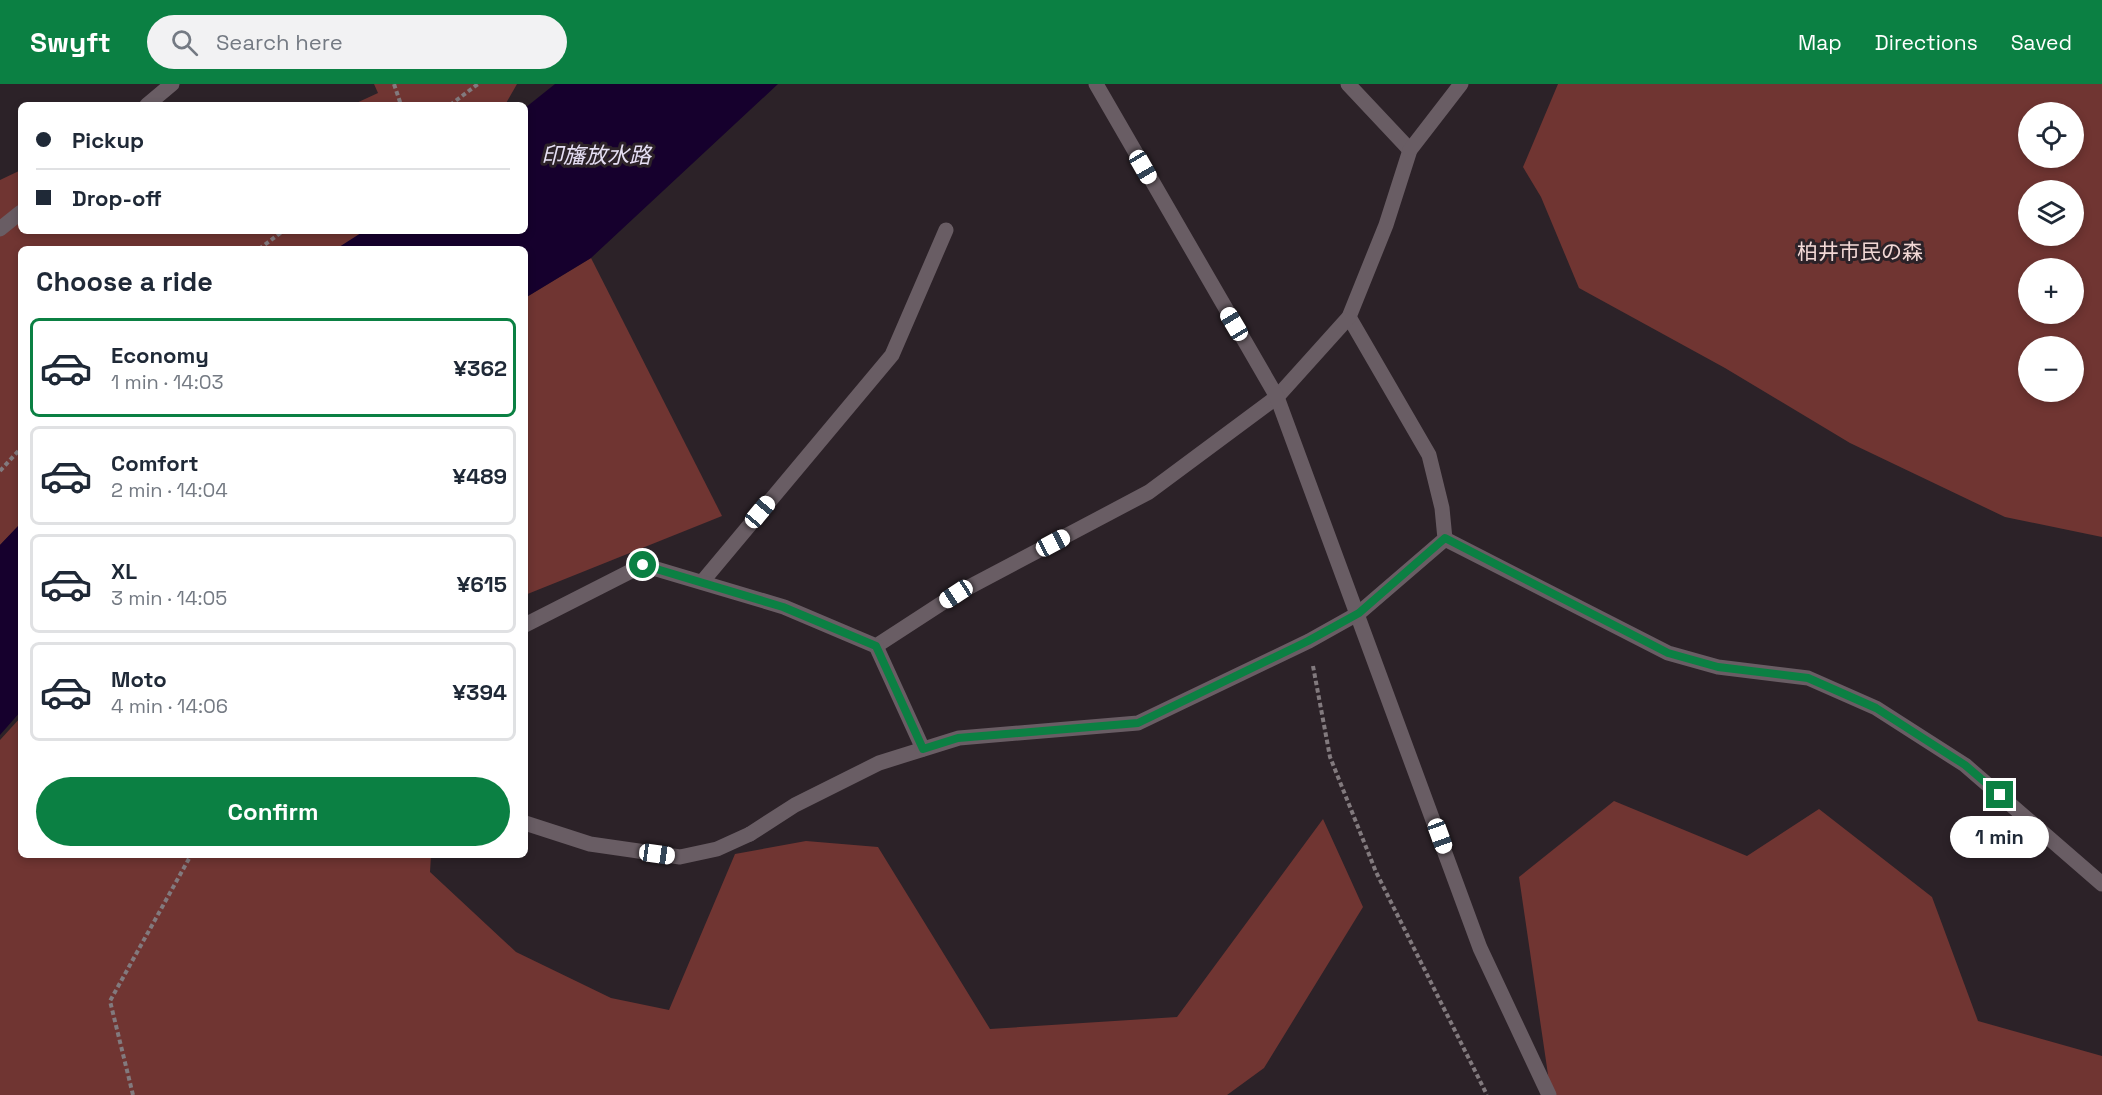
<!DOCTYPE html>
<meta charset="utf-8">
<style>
:root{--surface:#fff;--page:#f2f2f3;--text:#1f2937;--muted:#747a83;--line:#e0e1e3;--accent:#0b8043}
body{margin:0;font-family:"Space Grotesk","Noto Sans JP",sans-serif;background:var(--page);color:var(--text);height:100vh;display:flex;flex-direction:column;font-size:22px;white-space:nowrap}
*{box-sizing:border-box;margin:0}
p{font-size:20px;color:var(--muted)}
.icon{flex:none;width:33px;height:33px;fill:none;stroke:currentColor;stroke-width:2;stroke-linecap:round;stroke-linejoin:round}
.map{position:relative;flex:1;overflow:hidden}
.drawer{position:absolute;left:18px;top:162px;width:510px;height:612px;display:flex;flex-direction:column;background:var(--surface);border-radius:9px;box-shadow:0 3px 9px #0003}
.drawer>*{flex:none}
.guide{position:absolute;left:18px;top:18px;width:510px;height:132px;border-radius:9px;box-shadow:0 3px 9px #0003;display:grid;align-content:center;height:132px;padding:0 18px;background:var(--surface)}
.fabs{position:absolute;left:2018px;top:18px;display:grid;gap:12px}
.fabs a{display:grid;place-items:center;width:66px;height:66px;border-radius:50%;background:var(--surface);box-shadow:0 3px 9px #0003;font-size:30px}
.end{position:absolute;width:27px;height:27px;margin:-14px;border:8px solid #0b8043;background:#fff;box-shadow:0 0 0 3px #fff}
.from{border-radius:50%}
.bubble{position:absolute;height:42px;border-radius:21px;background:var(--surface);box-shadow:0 3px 9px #0003;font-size:20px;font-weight:700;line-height:42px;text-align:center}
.car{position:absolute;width:18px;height:36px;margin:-18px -9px;border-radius:8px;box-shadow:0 0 4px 2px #0007;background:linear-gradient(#fff 24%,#345 0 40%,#fff 0 76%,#345 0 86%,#fff 0)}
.guide b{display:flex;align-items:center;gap:21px;height:57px;font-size:22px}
.guide b+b{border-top:2px solid var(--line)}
.guide i{width:15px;height:15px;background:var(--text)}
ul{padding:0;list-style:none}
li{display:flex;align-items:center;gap:18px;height:99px;margin:0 12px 9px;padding:0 6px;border:3px solid var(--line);border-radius:9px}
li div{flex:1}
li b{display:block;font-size:22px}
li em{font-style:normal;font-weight:700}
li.current{border-color:var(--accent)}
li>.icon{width:54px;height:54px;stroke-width:1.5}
h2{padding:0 18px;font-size:27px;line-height:72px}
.cta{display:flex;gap:12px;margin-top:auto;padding:12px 18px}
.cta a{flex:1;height:69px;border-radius:36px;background:var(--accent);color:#fff;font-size:24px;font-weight:700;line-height:69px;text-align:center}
header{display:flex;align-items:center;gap:36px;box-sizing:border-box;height:84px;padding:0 30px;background:var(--accent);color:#fff}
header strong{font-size:28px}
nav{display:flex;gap:33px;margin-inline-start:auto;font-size:21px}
.search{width:420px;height:54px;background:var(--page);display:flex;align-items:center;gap:15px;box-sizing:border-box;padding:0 21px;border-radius:33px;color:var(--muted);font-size:22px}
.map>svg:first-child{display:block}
.green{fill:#703532;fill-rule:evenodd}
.water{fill:#16002d}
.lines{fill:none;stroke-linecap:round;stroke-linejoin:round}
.path{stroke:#827a7e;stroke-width:4;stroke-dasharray:4.5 3;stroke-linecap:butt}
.lane{stroke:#695d64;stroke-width:15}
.street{stroke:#695d64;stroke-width:15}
.secondary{stroke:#695d64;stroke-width:15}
.route{stroke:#0b8043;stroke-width:8}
.labels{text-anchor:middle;stroke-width:6;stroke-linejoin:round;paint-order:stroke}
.park-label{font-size:21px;fill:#f2d8d6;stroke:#2c2228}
.water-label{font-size:22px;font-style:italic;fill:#e6dff4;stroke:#2c2228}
</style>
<header>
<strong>Swyft</strong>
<div class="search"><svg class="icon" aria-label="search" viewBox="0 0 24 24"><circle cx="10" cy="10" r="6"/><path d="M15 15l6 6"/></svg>Search here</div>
<nav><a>Map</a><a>Directions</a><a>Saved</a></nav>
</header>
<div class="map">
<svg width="2102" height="1011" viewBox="0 0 2102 1011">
<rect width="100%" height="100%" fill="#2c2228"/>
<!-- green -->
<g class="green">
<path d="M374 0H517L505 21H352L378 9Z"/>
<path d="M1558 0H2102V453L2005 433 1850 359 1725 284 1579 204 1541 113 1523 83ZM2073 28V74H2028V28ZM2073 106V152H2028V106ZM2073 184V230H2028V184ZM2073 262V308H2028V262Z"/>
<path d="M21 86V147H382L361 165H21V439L0 461V96Z"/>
<path d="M591 174 722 432 525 511V214Z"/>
<path d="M21 633V771H431L430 788 516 868 611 914 669 926 735 770 806 757 878 763 990 945 1177 933 1323 735 1363 823 1264 984 1227 1011H0V656Z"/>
<path d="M1614 717 1747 772 1819 725 1932 813 1978 937 2102 972V1011H1551L1519 793Z"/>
</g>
<!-- water -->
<g class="water">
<path d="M555 0H778L591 174 525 214V165H336L364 147H525V24Z"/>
<path d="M21 439V627L0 651V461Z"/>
</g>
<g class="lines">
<!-- path -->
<g class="path">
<path d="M394 0 401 21"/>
<path d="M450 21 478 0"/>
<path d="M259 165 283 147"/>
<path d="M0 387 21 364"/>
<path d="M1313 582 1330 673 1376 788 1487 1011"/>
<path d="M133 1011 110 917 191 771"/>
</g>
<!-- lane -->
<g class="lane">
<path d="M147 21 172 0"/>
<path d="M0 145 21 128"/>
<path d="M750 750 795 721 879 679 959 654 1138 639 1309 557 1359 529"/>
</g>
<!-- street -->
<g class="street">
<path d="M1348 0 1410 66"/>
<path d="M1349 233 1429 371 1442 424 1445 455 1359 529"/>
<path d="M1445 455 1668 569 1718 583 1808 594 1876 624 1965 681 2102 800"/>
<path d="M702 498 892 271 946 146"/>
<path d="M525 541 643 481 784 523 876 562 956 510 1149 408 1277 313 1349 233 1386 141 1410 66 1461 0"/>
<path d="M876 562 923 665"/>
<path d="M525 739 590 760 680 773 717 765 750 750"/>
</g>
<!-- secondary -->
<path class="secondary" d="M1096 0 1277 313 1480 864 1549 1011"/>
</g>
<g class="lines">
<!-- route -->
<path class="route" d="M643 481 783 523 876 562 923 665 958 654 1138 639 1308 557 1359 529 1445 454 1668 569 1718 583 1808 594 1876 624 1965 681 2000 711"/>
</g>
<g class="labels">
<!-- park labels -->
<g class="park-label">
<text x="1860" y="175">柏井市民の森</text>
</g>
<!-- water labels -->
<g class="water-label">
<text x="596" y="79">印旛放水路</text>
</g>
</g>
</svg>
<div class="fabs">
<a><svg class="icon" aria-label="locate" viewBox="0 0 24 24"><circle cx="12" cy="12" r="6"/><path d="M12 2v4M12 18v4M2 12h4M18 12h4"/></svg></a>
<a><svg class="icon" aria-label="layers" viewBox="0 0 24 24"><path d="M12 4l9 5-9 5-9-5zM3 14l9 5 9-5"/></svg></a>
<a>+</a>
<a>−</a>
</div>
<i class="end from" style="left:643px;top:481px"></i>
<i class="end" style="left:2000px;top:711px"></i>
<div class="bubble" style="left:1950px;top:732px;width:99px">1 min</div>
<i class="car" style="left:1143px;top:83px;rotate:150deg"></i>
<i class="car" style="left:1234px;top:240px;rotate:329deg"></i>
<i class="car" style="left:760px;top:428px;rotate:40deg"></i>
<i class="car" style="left:1053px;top:459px;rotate:62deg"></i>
<i class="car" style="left:956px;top:510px;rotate:237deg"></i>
<i class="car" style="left:1440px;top:752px;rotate:160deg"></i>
<i class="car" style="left:657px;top:770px;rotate:98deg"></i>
<div class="guide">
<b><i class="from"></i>Pickup</b>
<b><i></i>Drop-off</b>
</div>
<section class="drawer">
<h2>Choose a ride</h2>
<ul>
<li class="current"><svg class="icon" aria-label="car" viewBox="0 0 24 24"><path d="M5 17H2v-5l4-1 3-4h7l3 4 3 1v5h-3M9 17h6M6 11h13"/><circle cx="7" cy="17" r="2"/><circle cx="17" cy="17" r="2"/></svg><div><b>Economy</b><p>1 min · 14:03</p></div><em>¥362</em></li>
<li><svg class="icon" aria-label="car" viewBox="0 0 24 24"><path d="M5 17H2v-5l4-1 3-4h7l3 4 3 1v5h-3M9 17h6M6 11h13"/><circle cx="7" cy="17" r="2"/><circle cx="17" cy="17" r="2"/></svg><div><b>Comfort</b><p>2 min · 14:04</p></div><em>¥489</em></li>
<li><svg class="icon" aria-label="car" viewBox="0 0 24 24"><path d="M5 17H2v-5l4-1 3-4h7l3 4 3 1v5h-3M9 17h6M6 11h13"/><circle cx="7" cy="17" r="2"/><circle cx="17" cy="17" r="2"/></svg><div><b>XL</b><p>3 min · 14:05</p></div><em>¥615</em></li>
<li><svg class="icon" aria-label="car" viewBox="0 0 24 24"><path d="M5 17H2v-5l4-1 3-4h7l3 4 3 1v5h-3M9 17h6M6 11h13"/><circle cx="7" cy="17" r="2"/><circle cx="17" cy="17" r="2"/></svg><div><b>Moto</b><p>4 min · 14:06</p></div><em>¥394</em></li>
</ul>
<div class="cta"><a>Confirm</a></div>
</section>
</div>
